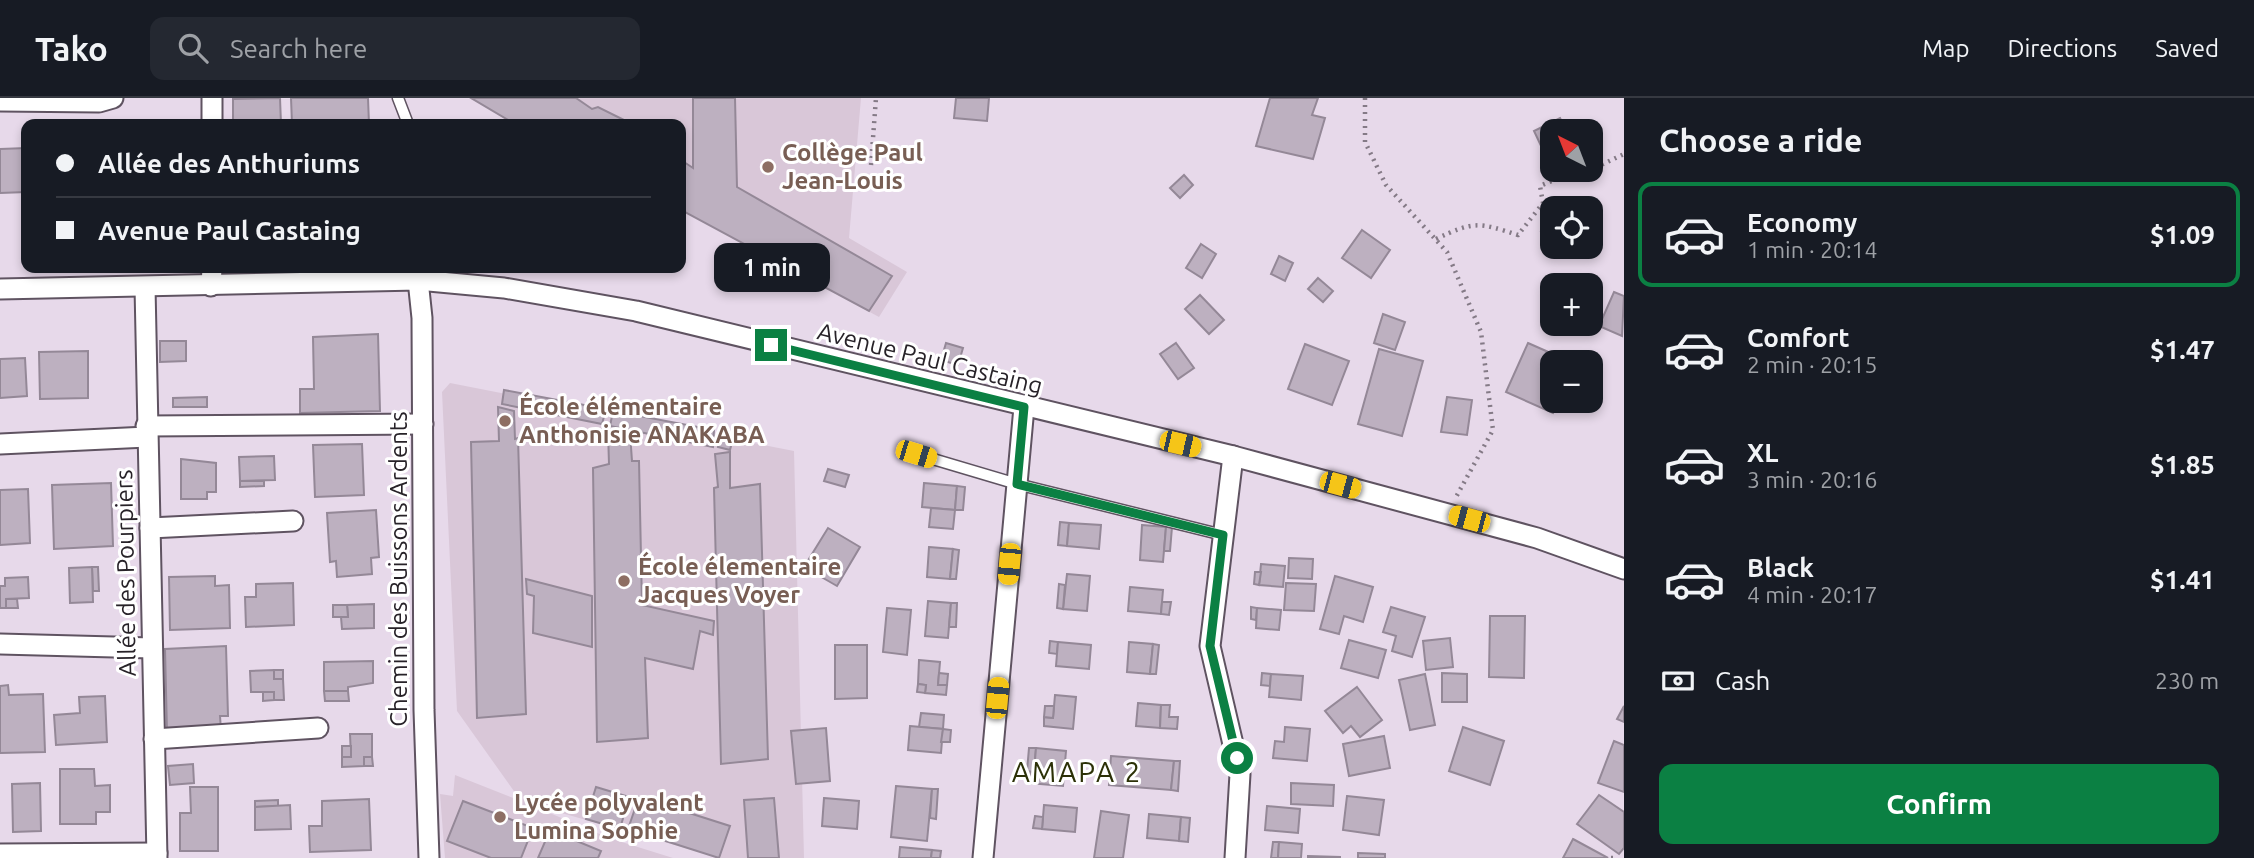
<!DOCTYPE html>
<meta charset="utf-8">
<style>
:root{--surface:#171b24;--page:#242831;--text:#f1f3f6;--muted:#9ea1a6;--line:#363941;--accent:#0b8043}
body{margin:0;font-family:Ubuntu,sans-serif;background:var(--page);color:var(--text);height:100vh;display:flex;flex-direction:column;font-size:26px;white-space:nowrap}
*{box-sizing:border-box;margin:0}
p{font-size:23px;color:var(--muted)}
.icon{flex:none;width:38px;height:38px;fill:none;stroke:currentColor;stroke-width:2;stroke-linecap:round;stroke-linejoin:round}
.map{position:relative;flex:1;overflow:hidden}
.details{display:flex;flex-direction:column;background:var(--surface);width:630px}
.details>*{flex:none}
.top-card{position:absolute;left:21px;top:21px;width:665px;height:154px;border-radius:14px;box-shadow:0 4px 10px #0003;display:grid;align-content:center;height:154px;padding:0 35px;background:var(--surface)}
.needle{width:46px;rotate:318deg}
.buttons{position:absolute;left:1540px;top:21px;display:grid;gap:14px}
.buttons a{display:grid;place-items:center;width:63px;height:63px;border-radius:14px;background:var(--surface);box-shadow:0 4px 10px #0003;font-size:35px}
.end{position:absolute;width:32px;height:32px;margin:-16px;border:9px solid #0b8043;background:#fff;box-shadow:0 0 0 4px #fff}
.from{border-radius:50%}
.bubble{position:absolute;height:49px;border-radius:14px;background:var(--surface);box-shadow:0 4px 10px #0003;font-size:23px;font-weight:700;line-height:49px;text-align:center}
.car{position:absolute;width:21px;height:42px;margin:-21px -10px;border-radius:9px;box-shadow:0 0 5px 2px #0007;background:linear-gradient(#f5c518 24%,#345 0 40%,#f5c518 0 76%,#345 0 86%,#f5c518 0)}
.top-card b{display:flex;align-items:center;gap:24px;height:66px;font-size:26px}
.top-card b+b{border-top:2px solid var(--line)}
.top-card i{width:18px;height:18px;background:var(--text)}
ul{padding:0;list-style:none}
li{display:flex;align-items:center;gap:21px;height:105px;margin:0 14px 10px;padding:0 21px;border:4px solid transparent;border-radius:14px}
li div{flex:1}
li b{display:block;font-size:26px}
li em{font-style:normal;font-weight:700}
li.selected{border-color:var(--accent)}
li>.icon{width:63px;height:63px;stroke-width:1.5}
h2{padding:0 35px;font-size:32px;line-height:84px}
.pay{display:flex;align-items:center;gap:18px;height:77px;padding:0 35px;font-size:26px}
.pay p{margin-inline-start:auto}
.button{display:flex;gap:14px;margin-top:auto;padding:14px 35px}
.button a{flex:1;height:80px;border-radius:14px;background:var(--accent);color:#fff;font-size:28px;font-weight:700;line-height:80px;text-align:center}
header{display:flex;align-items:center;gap:42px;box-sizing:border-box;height:98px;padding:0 35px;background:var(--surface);border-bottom:2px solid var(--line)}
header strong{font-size:33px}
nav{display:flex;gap:38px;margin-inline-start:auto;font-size:24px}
.search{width:490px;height:63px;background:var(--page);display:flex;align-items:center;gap:18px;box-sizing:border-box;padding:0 24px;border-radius:14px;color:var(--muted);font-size:26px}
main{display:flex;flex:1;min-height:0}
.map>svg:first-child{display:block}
.education{fill:#d9c7d8}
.building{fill:#bdb0c0;stroke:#948897;stroke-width:2}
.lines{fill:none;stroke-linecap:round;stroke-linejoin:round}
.service-casing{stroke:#5f5361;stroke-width:13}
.minor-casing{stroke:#5f5361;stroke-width:23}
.path{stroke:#847a86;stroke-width:4.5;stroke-dasharray:2 5;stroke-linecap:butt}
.service{stroke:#fff;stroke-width:10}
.minor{stroke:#fff;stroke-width:19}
.route{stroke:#0b8043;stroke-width:9}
.education-dot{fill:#8d6e63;stroke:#fff;stroke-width:2.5}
.labels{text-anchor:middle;stroke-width:6;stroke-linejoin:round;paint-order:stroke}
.education-label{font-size:24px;font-weight:bold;fill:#785e54;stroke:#fff;text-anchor:start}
.street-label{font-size:24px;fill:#272228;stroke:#fff}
.quarter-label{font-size:28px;letter-spacing:2px;fill:#2c3107;stroke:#fff}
</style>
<header>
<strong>Tako</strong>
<div class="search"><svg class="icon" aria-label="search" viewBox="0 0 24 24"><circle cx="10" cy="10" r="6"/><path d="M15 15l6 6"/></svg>Search here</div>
<nav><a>Map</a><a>Directions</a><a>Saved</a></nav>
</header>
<main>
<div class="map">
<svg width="1624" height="760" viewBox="0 0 1624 760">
<rect width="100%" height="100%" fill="#e7d9ea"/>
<!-- education -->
<g class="education">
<path d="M473 0H861L849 140 907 174 879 219 681 112V26H519Z"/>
<path d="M450 285 794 353 804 760H721L526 705 609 740 673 760H445L440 696 453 698 455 677 521 703 457 613 442 294Z"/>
</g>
<!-- building -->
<g class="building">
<path d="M280 0 281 26H233V1Z"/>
<path d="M291 0H368L369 26H292Z"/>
<path d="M471 0H576L592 11 598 9 632 26H515Z"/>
<path d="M693 0H735L737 89 892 178 869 213 681 112V62L693 70Z"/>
<path d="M956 0H989L987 23 954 20Z"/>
<path d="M1270 0H1318L1312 17 1325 20 1313 61 1256 48Z"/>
<path d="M1560 20 1566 33H1552L1551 69 1534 33Z"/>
<path d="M26 50V94L0 95V51Z"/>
<path d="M1184 77 1193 87 1180 100 1170 90Z"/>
<path d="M1552 113V139L1541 133Z"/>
<path d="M1362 132 1390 152 1371 180 1342 160Z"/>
<path d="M1201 146 1216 156 1202 180 1186 170Z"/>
<path d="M1279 158 1293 165 1285 183 1271 176Z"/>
<path d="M1318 180 1333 193 1323 204 1308 191Z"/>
<path d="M1614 194 1624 198 1622 238 1599 228Z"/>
<path d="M1200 197 1224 222 1209 236 1185 211Z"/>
<path d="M1383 216 1405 224 1395 252 1374 245Z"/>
<path d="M378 236 380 313 300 315V291H314L313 239Z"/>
<path d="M160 243H186V263L160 264Z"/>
<path d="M946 245 963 250 958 267 941 262Z"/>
<path d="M1176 245 1194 270 1178 281 1160 256Z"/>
<path d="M1528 245 1571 264H1552V303H1559L1553 315 1506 294Z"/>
<path d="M1305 246 1349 263 1332 307 1288 291Z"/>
<path d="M1379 251 1423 263 1402 338 1358 326Z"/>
<path d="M88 253V300L40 301 39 254Z"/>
<path d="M25 260 27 298 0 300V261Z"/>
<path d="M504 292 606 311 602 326 502 306Z"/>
<path d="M207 299V309H173V300Z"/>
<path d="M1447 299 1472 302 1467 337 1441 334Z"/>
<path d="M498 309 514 313 515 341 518 340 526 616 477 620 471 344 499 343Z"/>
<path d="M613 313 714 332 713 349 610 328Z"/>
<path d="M608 333 630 335 632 363H639L642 507 714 523 713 537 700 533 693 571 645 560 648 640 597 644 593 370 609 366Z"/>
<path d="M721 333 734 336 730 352 718 349Z"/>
<path d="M362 346 364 397 315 399 313 347Z"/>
<path d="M730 354V390L760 386 768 661 721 666 714 390 718 389 715 356Z"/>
<path d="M274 358 275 382 240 383 239 359Z"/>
<path d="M181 361 216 365V394H207V401H181Z"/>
<path d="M828 371 849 377 845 389 824 383Z"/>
<path d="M240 383H264V388L240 389Z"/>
<path d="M111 385 113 448 54 451 52 387Z"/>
<path d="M924 385 957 388 955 412 922 409Z"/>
<path d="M957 388 965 389 963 412H955Z"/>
<path d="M28 391 30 445 0 447V392Z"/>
<path d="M931 410 955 412 953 431 929 429Z"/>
<path d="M376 412 379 459 371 460 372 476 337 479 336 463 330 464 327 415Z"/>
<path d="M1060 424 1069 425 1067 448 1058 447Z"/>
<path d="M1069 425 1101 427 1099 451 1067 448Z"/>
<path d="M1142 427 1166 429 1163 464 1140 462Z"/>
<path d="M1166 429H1172L1170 453H1164Z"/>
<path d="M828 430 860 449 837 488 804 469Z"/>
<path d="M929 449 953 451 950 481 927 479Z"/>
<path d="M953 451 959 452 956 481H950Z"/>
<path d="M1289 460 1313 461 1312 481 1288 480Z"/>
<path d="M1261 466 1285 468 1283 489 1259 487Z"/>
<path d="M92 469H98L99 493H93Z"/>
<path d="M92 469 93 504 70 505 69 470Z"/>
<path d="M1255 474H1261L1259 487 1254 486Z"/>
<path d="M1067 476 1090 478 1087 513 1063 511Z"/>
<path d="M215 478V488L229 487 230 530 170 532 169 479Z"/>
<path d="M1335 478 1373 489 1363 524 1344 518 1339 536 1320 531Z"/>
<path d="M28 479 29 500 6 501V510H0V488H5V480Z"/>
<path d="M526 481 592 498V549L533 535 534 498 527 496Z"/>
<path d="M293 485 294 527 246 529 245 499H256V486Z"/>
<path d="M1286 485 1316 486 1314 513 1284 512Z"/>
<path d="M1059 486 1065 487 1063 511 1057 510Z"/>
<path d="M1130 489 1163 492 1161 516 1128 513Z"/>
<path d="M6 501H17L18 510H6Z"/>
<path d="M928 503 951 505 948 540 925 538Z"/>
<path d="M1162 504H1171L1169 517 1161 516Z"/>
<path d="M951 505H957L956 529H949Z"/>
<path d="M374 506V530L342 531 341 519H348L347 507Z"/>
<path d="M333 507H347L348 519H333Z"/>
<path d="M1251 509 1257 510 1256 522 1251 521Z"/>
<path d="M1391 509 1425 519 1412 559 1392 553 1396 538 1383 534Z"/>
<path d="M887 510 911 512 907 557 883 554Z"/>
<path d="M1257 510 1281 512 1279 532 1256 530Z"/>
<path d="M1490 518H1525L1524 580 1489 579Z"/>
<path d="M1450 540 1453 569 1426 572 1423 543Z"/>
<path d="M1349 542 1386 552 1378 580 1341 570Z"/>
<path d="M1050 543 1058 544 1057 556 1049 555Z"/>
<path d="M1058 544 1091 547 1089 571 1056 568Z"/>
<path d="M1129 544 1153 546 1150 576 1127 574Z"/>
<path d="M1153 546 1159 547 1156 576H1150Z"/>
<path d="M835 547H867V600L835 601Z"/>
<path d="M226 548 228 618H220L221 632 167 634 165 551Z"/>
<path d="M919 562 940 564 938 587H947L946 597 925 595 926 587 918 586Z"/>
<path d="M373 563V585L348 589V593H324V564Z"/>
<rect x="274" y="572" width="9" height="9"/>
<path d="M274 572V581H283L284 602H274V594H251L250 573Z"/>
<path d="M939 575 948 576 947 587H938Z"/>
<path d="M1262 575 1271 576 1270 588 1261 587Z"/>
<path d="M1442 575 1467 576V604H1442Z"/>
<path d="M1271 576 1303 578 1301 602 1269 599Z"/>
<path d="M1425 576 1435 627 1410 632 1399 582Z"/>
<path d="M918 586 926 587 925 595 917 594Z"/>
<path d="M8 587 9 597 43 596 45 654 0 655V588Z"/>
<path d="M1357 589 1382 622 1360 639 1351 628 1343 635 1325 613Z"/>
<path d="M324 593H348L349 603H325Z"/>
<path d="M263 594H274V602L263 603Z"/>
<path d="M1055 597 1076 599 1073 631 1044 628V619L1053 620Z"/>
<path d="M105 598 107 644 56 647 54 617 80 615 79 599Z"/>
<path d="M1138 605 1161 607 1160 630 1136 628Z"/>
<path d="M1161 607H1170L1169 619H1178L1177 631 1160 630Z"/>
<path d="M1045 608H1054L1053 620 1044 619Z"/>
<path d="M1624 608V624L1617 621Z"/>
<path d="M921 615 944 617 943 631 919 629Z"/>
<path d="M910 628 943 631 941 655 908 652Z"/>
<path d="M1285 629 1310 631 1307 663 1273 660 1275 643 1284 644Z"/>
<path d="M1463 629 1504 643 1490 687 1449 673Z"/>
<path d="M826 630 830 683 796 686 791 633Z"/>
<path d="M943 631 951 632 950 644H941Z"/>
<path d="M350 636H372V659H364V668L342 669V659H351Z"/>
<path d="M1384 638 1390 670 1349 678 1343 646Z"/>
<path d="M1614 643 1624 647V694L1598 685Z"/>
<rect x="342" y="648" width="9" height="11"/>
<path d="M1029 650H1036L1034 674 1027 673Z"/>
<path d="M1036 650 1066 653 1063 688 1029 685 1030 674H1034Z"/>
<path d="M1111 658 1174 663 1171 692 1109 687Z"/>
<path d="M364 659H372L373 668H364Z"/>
<path d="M1174 663H1180L1178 693 1171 692Z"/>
<path d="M193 666 194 685 170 687 168 668Z"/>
<path d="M60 671H94L95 688 110 687V714H96V726H60Z"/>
<path d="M40 685 41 733 13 734 12 686Z"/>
<path d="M1291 685 1334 687 1333 708 1291 706Z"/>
<path d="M896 688 932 691 927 743 891 739Z"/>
<path d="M190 689H218V753H180V715H191Z"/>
<path d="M596 689 629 699 620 731 586 721Z"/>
<path d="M932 691H938L936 721 930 720Z"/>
<path d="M1599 697 1624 714V750L1619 756 1577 726Z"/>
<path d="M1347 698 1384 702 1379 737 1343 732Z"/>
<path d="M639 699 730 728 719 760 628 731Z"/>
<path d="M774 700 779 760H748L744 702Z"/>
<path d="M824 700 859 703 857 731 822 728Z"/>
<path d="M369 701 371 752 310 754 309 728H322V703Z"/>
<path d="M278 702V708L255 709V703Z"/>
<path d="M463 703 533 730 521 760H491L447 743Z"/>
<path d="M290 707 291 731 255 732V709Z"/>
<path d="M1044 707 1077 710 1075 734 1042 731Z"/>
<path d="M1267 708 1300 711 1298 735 1265 732Z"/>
<path d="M1101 713 1129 717 1123 760H1094Z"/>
<path d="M1149 716 1181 719 1179 743 1147 740Z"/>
<path d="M1035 718 1043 719 1042 731 1033 730Z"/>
<path d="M1181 719 1190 720 1188 744 1179 743Z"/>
<path d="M550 732 601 753 598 760H538Z"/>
<path d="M1573 741 1608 760H1563Z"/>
<path d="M1273 744H1279L1278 760H1271Z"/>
<path d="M1279 744 1302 746 1301 760H1278Z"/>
<path d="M900 749 932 752 931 760H899Z"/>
<path d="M932 752 941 753 940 760H931Z"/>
<path d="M1358 755 1385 756V760H1358Z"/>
<path d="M1308 758 1340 759V760H1308Z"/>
</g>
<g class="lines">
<!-- service casing -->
<g class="service-casing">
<g id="service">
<path d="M398 0 408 26"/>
<path d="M916 356 1017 386 1223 437"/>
</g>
</g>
<!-- minor casing -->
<g class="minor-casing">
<g id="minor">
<path d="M212 0V26"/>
<path d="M0 3 99 4 113 0"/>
<path d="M418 182 422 220 424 612 429 760"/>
<path d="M211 188 212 170"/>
<path d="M145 189 157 760"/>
<path d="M0 191 418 182 504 190 636 213 1233 358 1537 440 1624 471"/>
<path d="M146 328 423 326"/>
<path d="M0 346 147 339"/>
<path d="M1233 358 1210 548 1240 676 1235 760"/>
<path d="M150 430 293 423"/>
<path d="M0 546 152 550"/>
<path d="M154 641 318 630"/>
<path d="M0 756 157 755"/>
<path d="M983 760 1024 309"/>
</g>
</g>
<!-- path -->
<g class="path">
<path d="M1365 0V44L1386 87 1447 154 1481 234 1493 332 1456 399"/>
<path d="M871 67 876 0"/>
<path d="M1436 141C1474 123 1478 124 1518 137L1543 105 1540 88 1563 78 1580 77 1624 56"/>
<path d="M1611 760H1617"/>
</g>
<!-- service -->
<use href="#service" class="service"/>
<!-- minor -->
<use href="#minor" class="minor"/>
</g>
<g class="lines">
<!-- route -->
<path class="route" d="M771 247 1024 309 1017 386 1223 437 1210 548 1237 660"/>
</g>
<!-- markers -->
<g class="education-dot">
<circle cx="768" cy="69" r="7"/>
<circle cx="505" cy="323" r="7"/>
<circle cx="624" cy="483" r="7"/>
<circle cx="500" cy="719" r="7"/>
</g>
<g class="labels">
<!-- education labels -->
<g class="education-label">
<text x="782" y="63">Collège Paul<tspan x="782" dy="28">Jean-Louis</tspan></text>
<text x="519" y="317">École élémentaire<tspan x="519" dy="28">Anthonisie ANAKABA</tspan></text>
<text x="638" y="477">École élementaire<tspan x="638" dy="28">Jacques Voyer</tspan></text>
<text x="514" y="713">Lycée polyvalent<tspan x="514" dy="28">Lumina Sophie</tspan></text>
</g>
<!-- street labels -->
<g class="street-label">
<text transform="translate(930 261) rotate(14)" y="8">Avenue Paul Castaing</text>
<text transform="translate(399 471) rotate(-90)" y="8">Chemin des Buissons Ardents</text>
<text transform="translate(126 475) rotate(-91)" y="8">Allée des Pourpiers</text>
</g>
<!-- quarter labels -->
<g class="quarter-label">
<text x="1077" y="684">AMAPA 2</text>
</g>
</g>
</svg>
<div class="buttons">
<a><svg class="needle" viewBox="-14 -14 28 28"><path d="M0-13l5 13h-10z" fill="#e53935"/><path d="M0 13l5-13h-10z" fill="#9ea1a6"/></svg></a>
<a><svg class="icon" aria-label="locate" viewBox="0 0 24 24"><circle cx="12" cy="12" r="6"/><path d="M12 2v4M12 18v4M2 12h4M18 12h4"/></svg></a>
<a>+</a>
<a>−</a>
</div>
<i class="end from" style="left:1237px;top:660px"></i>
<i class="end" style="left:771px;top:247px"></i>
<div class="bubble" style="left:714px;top:145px;width:116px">1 min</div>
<i class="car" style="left:1180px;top:346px;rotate:103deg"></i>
<i class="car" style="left:916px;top:356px;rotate:107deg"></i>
<i class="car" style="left:1340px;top:387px;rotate:105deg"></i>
<i class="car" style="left:1469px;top:421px;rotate:285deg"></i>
<i class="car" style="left:1009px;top:466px;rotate:185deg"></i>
<i class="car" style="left:997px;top:600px;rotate:5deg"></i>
<div class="top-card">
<b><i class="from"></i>Allée des Anthuriums</b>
<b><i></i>Avenue Paul Castaing</b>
</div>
</div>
<section class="details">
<h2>Choose a ride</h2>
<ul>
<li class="selected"><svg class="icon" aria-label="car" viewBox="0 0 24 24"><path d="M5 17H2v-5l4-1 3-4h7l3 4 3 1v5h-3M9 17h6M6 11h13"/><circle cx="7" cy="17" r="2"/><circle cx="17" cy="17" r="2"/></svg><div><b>Economy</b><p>1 min · 20:14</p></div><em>$1.09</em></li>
<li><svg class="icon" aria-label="car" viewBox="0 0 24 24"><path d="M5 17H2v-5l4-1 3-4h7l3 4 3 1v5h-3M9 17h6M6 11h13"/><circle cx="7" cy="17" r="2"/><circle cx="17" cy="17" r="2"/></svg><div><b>Comfort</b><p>2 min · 20:15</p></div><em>$1.47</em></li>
<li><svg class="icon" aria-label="car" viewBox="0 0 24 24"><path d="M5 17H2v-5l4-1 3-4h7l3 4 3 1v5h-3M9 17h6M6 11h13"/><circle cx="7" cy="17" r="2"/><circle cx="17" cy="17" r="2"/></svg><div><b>XL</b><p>3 min · 20:16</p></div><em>$1.85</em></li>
<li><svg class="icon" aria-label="car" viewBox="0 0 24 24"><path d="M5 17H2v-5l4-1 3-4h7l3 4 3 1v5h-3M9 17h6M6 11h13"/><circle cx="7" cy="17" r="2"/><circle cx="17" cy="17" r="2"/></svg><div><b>Black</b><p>4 min · 20:17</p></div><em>$1.41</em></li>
</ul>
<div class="pay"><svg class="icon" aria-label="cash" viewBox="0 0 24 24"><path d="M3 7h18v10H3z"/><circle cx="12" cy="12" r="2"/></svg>Cash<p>230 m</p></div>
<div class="button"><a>Confirm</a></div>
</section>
</main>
